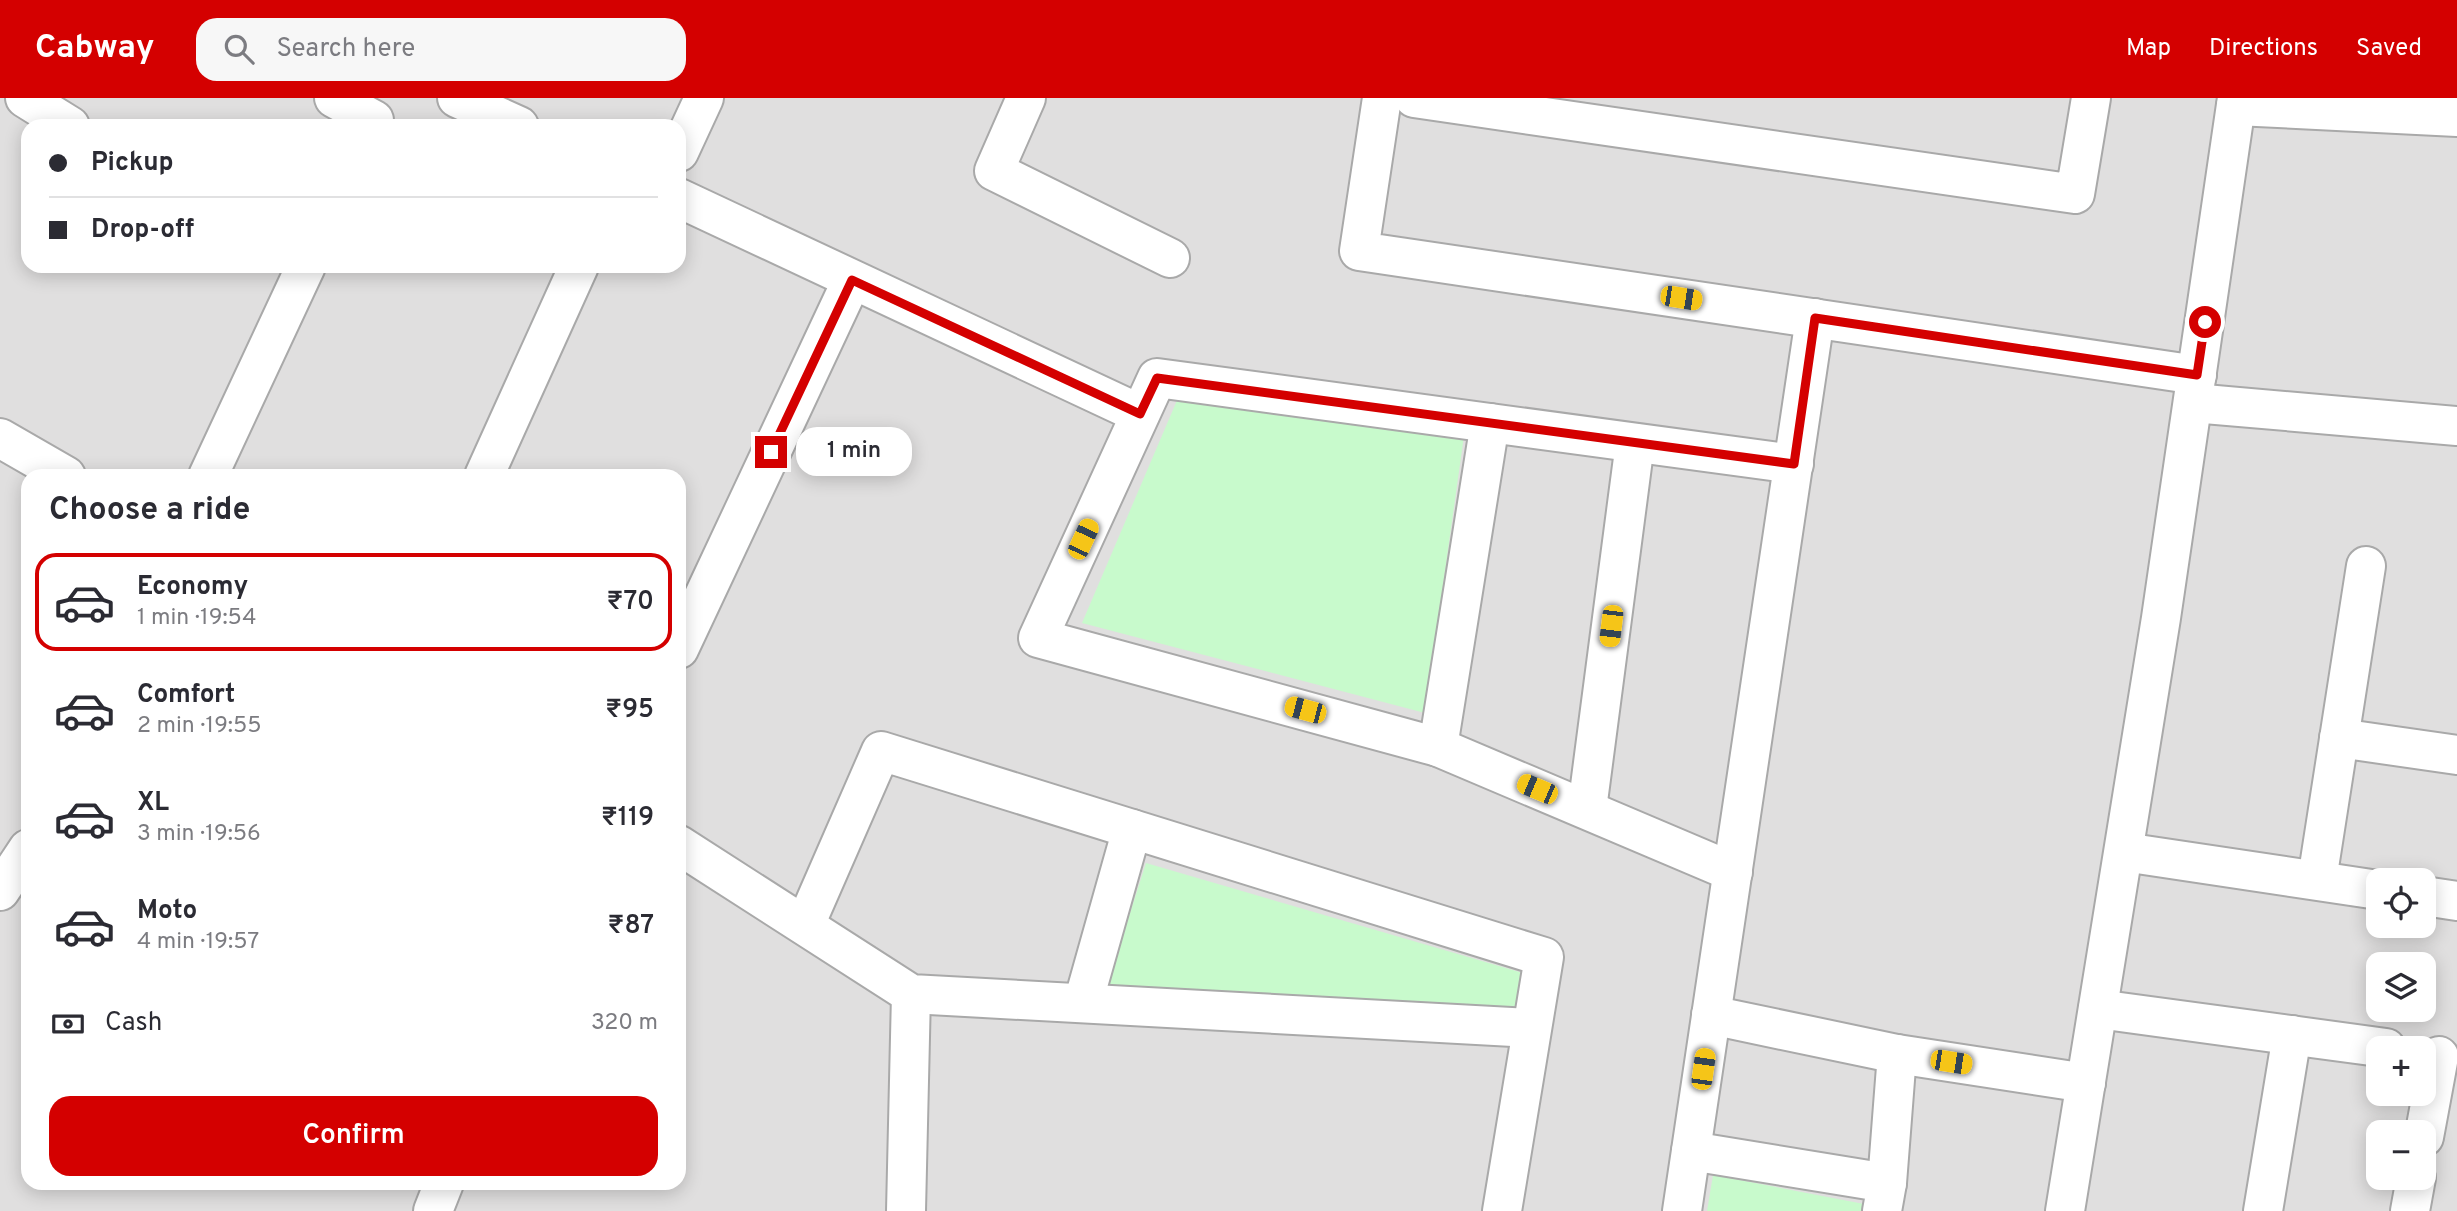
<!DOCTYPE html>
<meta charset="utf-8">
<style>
:root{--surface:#fff;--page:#f7f7f7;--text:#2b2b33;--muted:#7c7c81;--line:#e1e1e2;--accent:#d40000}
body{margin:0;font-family:Overpass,sans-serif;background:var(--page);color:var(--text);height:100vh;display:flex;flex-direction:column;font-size:26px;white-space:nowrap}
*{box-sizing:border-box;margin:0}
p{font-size:23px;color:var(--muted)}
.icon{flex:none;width:38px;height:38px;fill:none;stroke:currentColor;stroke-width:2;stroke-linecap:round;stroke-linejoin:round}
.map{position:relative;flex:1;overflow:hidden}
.drawer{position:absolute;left:21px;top:371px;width:665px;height:721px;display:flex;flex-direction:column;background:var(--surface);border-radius:21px;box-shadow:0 4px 18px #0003}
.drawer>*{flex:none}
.hud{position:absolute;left:21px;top:21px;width:665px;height:154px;border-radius:21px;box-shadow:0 4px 18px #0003;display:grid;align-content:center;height:154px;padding:0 28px;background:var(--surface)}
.tools{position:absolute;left:2366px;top:770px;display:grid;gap:14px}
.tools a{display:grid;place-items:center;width:70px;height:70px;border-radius:14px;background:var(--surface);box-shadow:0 4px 18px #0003;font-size:35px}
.end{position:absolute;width:32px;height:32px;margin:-16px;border:9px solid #d40000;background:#fff;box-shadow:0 0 0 4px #fff}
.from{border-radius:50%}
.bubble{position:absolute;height:49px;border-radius:21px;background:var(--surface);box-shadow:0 4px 18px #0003;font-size:23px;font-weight:600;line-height:49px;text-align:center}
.car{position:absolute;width:21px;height:42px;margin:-21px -10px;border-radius:9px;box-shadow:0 0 5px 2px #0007;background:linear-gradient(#f5c518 24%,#345 0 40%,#f5c518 0 76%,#345 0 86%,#f5c518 0)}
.hud b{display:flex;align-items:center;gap:24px;height:66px;font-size:26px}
.hud b+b{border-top:2px solid var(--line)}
.hud i{width:18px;height:18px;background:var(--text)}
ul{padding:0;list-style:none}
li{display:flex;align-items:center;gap:21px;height:98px;margin:0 14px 10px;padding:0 14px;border:4px solid transparent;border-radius:21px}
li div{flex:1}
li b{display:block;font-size:26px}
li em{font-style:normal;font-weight:600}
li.active{border-color:var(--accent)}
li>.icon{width:63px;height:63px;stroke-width:1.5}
h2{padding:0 28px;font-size:32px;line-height:84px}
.pay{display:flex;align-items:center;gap:18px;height:77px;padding:0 28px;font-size:26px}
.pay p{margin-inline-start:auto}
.action{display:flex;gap:14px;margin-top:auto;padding:14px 28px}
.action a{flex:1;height:80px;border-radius:21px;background:var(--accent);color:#fff;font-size:28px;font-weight:600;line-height:80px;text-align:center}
header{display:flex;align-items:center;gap:42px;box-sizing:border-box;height:98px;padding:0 35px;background:var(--accent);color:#fff}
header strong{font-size:33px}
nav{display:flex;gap:38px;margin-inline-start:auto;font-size:24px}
.search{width:490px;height:63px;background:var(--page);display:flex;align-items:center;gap:18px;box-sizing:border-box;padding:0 24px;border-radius:21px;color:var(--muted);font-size:26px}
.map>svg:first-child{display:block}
.residential{fill:#e0dfdf;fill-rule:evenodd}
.park{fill:#c8facc}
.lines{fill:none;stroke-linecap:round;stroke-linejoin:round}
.minor-casing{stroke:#a9a9a9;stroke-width:42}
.minor{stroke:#fff;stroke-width:38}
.route{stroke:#d40000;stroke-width:9}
</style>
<header>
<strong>Cabway</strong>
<div class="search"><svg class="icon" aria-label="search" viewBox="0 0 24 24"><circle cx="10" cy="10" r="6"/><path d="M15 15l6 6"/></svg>Search here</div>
<nav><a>Map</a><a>Directions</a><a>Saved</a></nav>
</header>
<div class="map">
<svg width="2457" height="1113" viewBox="0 0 2457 1113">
<rect width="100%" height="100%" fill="#f2efe9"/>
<!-- residential -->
<path class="residential" d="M0 0H2457V1113H0ZM28 28H679V168H28ZM28 378H679V1085H28ZM2378 782H2424V828H2378ZM2378 866H2424V912H2378ZM2378 950H2424V996H2378ZM2378 1034H2424V1080H2378Z"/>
<!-- park -->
<g class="park">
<path d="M1178 300 1464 338 1425 615 1082 525Z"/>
<path d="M1146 765 1523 875 1518 911 1107 887Z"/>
<path d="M1713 1077 1864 1106 1863 1113H1707Z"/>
</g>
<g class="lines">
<!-- minor casing -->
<g class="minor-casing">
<g id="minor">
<path d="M25 0 70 28"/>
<path d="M334 0 374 22"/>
<path d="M457 0 519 28"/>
<path d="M1026 0 994 73 1170 160"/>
<path d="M1382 0 1359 153 2197 277"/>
<path d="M1414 0 2075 96 2091 0"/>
<path d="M2236 8 2457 19"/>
<path d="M679 54 704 0"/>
<path d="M679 100 1140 316"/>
<path d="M2193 305 2457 328"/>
<path d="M0 340 66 378"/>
<path d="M208 378 306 168"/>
<path d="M484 378 579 168"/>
<path d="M679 551 852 182"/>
<path d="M2339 640 2457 657"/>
<path d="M1438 649 1490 325"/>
<path d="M1587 711 1635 345"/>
<path d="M679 747 911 896 1530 930"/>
<path d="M2124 754 2378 792"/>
<path d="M1733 774 1438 649 1038 540 1157 280 1794 366"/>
<path d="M2317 782 2366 468"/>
<path d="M0 793 28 751"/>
<path d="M2424 798 2457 803"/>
<path d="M805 827 881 653 1544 859 1502 1113"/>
<path d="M1083 905 1132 731"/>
<path d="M2098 911 2386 950"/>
<path d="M1711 917 1897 956 2086 985"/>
<path d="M2424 1039 2439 958"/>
<path d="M1691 1053 1887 1085 1882 1113"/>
<path d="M1887 1085 1897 956"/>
<path d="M433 1113 444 1085"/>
<path d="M906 1113 911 896"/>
<path d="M1682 1113 1815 220"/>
<path d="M2065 1113 2161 520 2237 0"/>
<path d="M2263 1113 2292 937"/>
<path d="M2410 1113 2416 1080"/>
</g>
</g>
<!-- minor -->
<use href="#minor" class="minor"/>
</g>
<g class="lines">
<!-- route -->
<path class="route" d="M771 354 852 182 1140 316 1157 280 1794 366 1815 220 2197 277 2205 224"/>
</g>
</svg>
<div class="tools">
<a><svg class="icon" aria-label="locate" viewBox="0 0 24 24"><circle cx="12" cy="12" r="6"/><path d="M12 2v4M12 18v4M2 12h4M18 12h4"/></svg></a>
<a><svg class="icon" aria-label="layers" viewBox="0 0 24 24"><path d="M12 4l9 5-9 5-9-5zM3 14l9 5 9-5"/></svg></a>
<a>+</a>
<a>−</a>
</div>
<i class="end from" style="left:2205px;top:224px"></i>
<i class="end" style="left:771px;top:354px"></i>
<div class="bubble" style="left:796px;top:329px;width:116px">1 min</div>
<i class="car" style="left:1681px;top:200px;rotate:99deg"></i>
<i class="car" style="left:1083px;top:441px;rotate:25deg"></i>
<i class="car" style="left:1611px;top:528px;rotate:187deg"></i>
<i class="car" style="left:1305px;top:612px;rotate:285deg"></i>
<i class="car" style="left:1537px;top:691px;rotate:293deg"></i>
<i class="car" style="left:1951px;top:964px;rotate:99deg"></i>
<i class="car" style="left:1703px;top:971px;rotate:8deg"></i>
<div class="hud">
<b><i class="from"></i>Pickup</b>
<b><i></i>Drop-off</b>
</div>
<section class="drawer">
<h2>Choose a ride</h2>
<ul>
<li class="active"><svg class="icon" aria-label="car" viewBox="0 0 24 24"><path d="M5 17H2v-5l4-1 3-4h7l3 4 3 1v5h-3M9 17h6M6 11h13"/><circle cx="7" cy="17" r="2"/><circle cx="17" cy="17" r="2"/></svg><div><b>Economy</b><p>1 min · 19:54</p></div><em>₹70</em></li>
<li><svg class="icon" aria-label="car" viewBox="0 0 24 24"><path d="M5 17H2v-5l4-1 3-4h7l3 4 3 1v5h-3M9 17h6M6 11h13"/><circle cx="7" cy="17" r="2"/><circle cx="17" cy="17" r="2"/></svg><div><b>Comfort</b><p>2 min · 19:55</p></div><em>₹95</em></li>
<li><svg class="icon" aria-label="car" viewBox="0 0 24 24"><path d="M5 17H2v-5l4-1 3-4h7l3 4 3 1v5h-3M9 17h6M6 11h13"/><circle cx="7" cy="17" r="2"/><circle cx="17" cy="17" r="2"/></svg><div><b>XL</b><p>3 min · 19:56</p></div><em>₹119</em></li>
<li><svg class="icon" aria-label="car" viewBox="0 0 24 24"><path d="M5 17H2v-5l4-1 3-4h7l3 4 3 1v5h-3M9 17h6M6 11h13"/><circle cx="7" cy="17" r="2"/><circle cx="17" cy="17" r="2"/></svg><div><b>Moto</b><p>4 min · 19:57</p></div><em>₹87</em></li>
</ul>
<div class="pay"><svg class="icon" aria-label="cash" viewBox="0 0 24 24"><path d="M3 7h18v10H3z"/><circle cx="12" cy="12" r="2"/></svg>Cash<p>320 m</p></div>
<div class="action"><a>Confirm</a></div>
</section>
</div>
